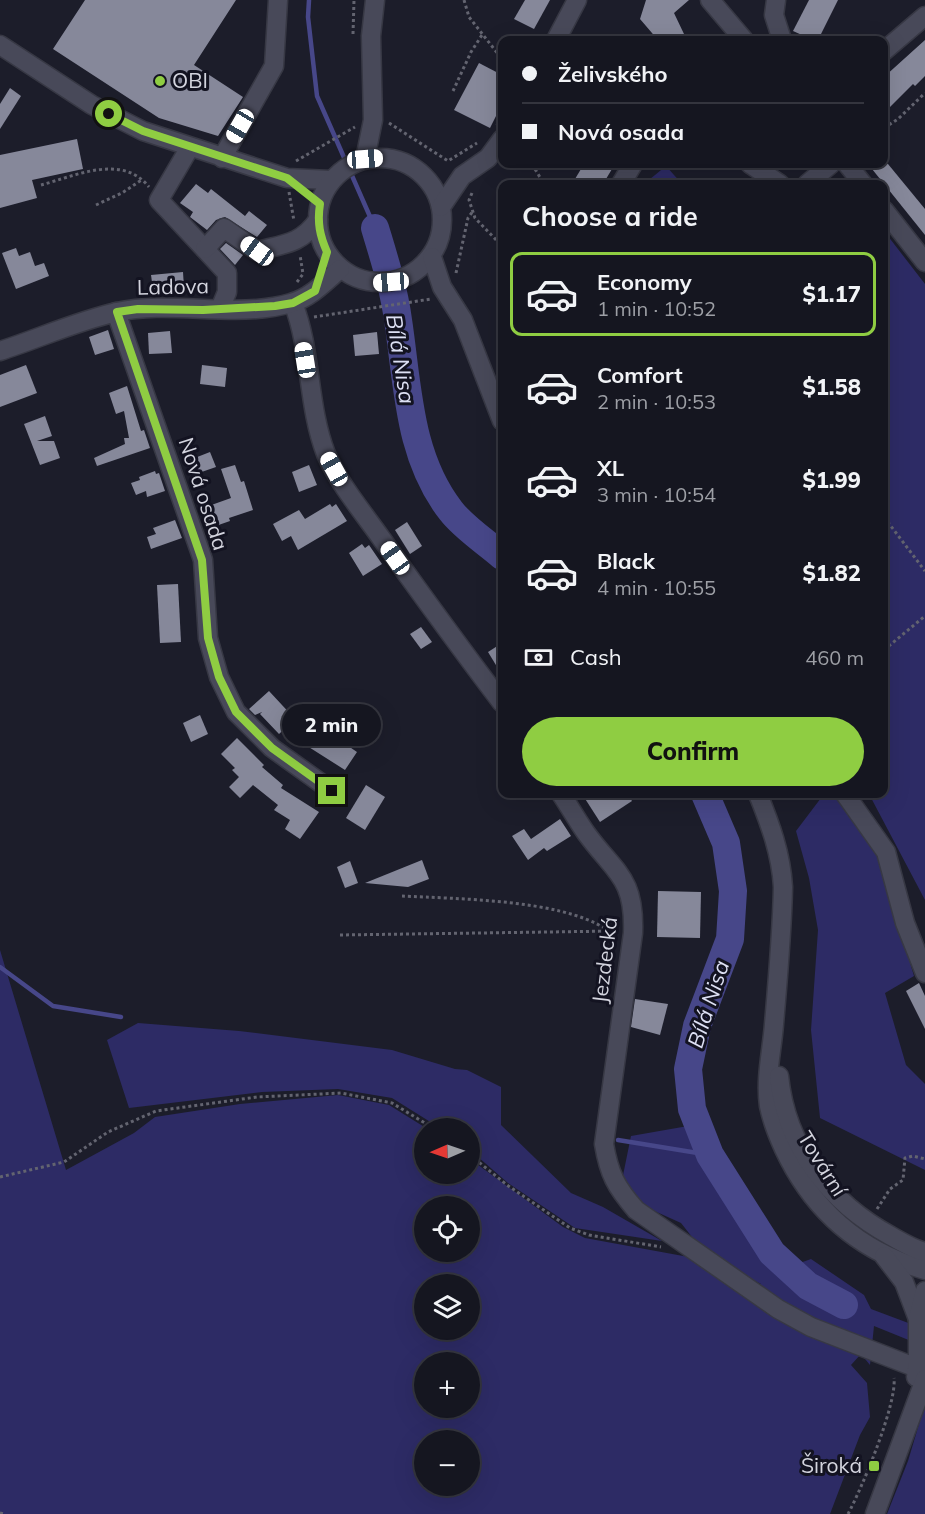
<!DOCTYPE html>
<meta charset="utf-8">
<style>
:root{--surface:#151620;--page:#1e1f29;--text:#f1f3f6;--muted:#9d9fa5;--line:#34353e;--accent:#8fcd42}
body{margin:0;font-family:Mulish,sans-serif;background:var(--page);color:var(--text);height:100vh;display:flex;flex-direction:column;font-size:22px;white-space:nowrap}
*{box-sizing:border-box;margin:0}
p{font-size:20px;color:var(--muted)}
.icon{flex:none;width:33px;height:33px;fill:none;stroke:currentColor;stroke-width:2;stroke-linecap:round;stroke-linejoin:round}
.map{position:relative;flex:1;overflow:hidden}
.sheet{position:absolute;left:498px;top:180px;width:390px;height:618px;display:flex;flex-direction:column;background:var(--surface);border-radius:12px;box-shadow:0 6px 24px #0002,0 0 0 2px var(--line)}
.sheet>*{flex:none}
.banner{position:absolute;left:498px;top:36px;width:390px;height:132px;border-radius:12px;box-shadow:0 6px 24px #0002,0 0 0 2px var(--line);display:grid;align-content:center;height:132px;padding:0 24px;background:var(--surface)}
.needle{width:39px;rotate:268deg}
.tools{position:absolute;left:414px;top:1118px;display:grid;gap:12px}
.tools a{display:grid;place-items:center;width:66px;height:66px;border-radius:50%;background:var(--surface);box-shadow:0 6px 24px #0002,0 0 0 2px var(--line);font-size:30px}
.end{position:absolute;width:27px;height:27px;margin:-14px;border:8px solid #8fcd42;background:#111;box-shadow:0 0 0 3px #111}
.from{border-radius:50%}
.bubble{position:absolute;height:42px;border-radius:21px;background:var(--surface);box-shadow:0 6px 24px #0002,0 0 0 2px var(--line);font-size:20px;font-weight:800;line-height:42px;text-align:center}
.car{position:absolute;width:18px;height:36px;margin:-18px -9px;border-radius:8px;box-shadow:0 0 4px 2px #0007;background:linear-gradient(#fff 24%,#345 0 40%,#fff 0 76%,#345 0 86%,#fff 0)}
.banner b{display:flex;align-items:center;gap:21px;height:57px;font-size:22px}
.banner b+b{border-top:2px solid var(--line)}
.banner i{width:15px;height:15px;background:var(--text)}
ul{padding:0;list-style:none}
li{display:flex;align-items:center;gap:18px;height:84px;margin:0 12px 9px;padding:0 12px;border:3px solid transparent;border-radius:12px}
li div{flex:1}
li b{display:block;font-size:22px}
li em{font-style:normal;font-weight:800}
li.on{border-color:var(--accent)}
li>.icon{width:54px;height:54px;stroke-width:1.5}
h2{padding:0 24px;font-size:27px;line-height:72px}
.pay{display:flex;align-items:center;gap:15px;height:66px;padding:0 24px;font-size:22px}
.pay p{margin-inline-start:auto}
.action{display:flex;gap:12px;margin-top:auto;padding:12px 24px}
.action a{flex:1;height:69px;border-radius:36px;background:var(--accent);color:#111;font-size:24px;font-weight:800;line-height:69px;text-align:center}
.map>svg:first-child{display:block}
.green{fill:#2d2b65;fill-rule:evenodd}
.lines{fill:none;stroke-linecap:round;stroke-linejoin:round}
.stream{stroke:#474789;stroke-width:4.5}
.river{stroke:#474789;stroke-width:28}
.building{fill:#86889a}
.minor-casing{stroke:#373844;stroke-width:21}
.path{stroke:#636470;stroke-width:3;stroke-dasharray:3 3;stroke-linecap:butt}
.minor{stroke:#484959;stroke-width:18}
.route{stroke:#8fcd42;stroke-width:8}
.poi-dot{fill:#8fcd42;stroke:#131321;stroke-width:2}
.labels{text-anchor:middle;stroke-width:6;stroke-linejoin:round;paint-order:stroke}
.poi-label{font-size:21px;fill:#d3d4de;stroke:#131321;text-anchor:start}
.street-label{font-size:21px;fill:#d3d4de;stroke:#131321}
.water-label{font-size:22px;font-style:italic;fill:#dde0f4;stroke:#131321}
</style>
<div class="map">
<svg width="925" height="1514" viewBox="0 0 925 1514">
<rect width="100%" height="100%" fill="#1c1d2a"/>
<!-- green -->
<g class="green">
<path d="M666 166 682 184H644Z"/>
<path d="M884 231 925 284V900L869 794H884Z"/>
<path d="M824 794H834L878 856 914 976 885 993 906 1065 925 1084V1170L820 1118 811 1030 818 930 809 878 796 831Z"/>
<path d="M0 950 66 1170 134 1133 155 1117 240 1104 338 1095 389 1105 426 1128 424 1173H470V1159L563 1227 585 1238 705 1260 751 1287 761 1284 707 1256 681 1223 619 1195 631 1136 688 1126 708 1169 723 1187 732 1206 773 1266 783 1269 811 1259 864 1295 871 1309 919 1327 916 1343 874 1326 870 1365 861 1354 851 1365 867 1383 870 1417 860 1435 830 1514H0ZM424 1206H470V1251H424ZM424 1284H470V1329H424ZM424 1362H470V1407H424ZM424 1440H470V1485H424Z"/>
<path d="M138 1023 239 1031 392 1050 455 1069 467 1070 501 1087V1125L571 1193 603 1207 662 1241 575 1228 508 1183 470 1150V1128H440L392 1098 338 1089 262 1092 129 1108 107 1040Z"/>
<path d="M925 1404V1514H887L908 1461Z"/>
</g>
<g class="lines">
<!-- stream -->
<g class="stream">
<path d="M309 0 308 17 317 96 375 228"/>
<path d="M0 967 53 1006 121 1017"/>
<path d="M618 1140 710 1155"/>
</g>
<!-- river -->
<g class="river">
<path d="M375 228C384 258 394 289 398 320 408 386 408 456 451 511 464 528 486 542 502 556"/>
<path d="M705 794 726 843 733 891 730 939 697 1026 688 1069 692 1109 710 1155 772 1253 808 1286 844 1305"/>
</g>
</g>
<!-- building -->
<g class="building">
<path d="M85 0H236L194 65 243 97 218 136 159 118 53 49Z"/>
<path d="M525 0H550L534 29 514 19Z"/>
<path d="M646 0H689L674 13 684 34 671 40H658L640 19Z"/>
<path d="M809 0H838L818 40H813L793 31Z"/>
<path d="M925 40V76L915 86 913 84 884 113V77Z"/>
<path d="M479 63 502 75V104L490 128 454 110Z"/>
<path d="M10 88 21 96 0 129V104Z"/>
<path d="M77 139 83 169 32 180 37 198 0 208V155Z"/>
<path d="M584 164H615L603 184H572Z"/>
<path d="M868 164H888L925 209V235Z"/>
<path d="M196 184 208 193 211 189 245 216 249 211 267 225 257 237 225 217 216 220 207 230 190 217 193 212 180 203Z"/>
<path d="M226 243 243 255 235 265 220 249Z"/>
<path d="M16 248 19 256 30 252 35 266 44 263 49 276 16 289 2 253Z"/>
<path d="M183 272 184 287 153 289 151 275Z"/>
<path d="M108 330 114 349 95 355 89 337Z"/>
<path d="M170 331 172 353 149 354 148 333Z"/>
<path d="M377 332 379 354 355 356 353 335Z"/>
<path d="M26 365 37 393 0 407V375Z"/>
<path d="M202 365 227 368 225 387 200 384Z"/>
<path d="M127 386 141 431 144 430 150 448 97 466 94 458 125 444 124 438H129L124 411 116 414 109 393Z"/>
<path d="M45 416 52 436 37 441H54L60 458 40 465 24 424Z"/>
<path d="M210 452 216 467 190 476 187 461Z"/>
<path d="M235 465 241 482 244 481 253 510 229 518 230 521 210 528 203 508 231 498 221 469Z"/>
<path d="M309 465 317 485 299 492 292 472Z"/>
<path d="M155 471 156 474 159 473 165 491 147 497 146 491 136 495 131 483 140 480 139 477Z"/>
<path d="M330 504 332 507 336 504 347 521 298 550 291 536 282 541 273 524 299 510 305 519Z"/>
<path d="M175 520 182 538 151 549 147 537 156 534 153 528Z"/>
<path d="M407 522 422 546 410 554 395 530Z"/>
<path d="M362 544 365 548 369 545 382 564 363 576 349 553Z"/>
<path d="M178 584 181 642 160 643 157 585Z"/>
<path d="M421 627 432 642 421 649 410 634Z"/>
<path d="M502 643V675L488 652Z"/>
<path d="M269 691 295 719 279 734 260 714 262 712 255 715 249 709Z"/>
<path d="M200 715 208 734 191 742 183 723Z"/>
<path d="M304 715 316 725 318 720 328 727 326 731 357 752 345 770 304 744 306 741 292 729Z"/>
<path d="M237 738 264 765 262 767 283 785 281 788 319 812 300 839 285 829 290 820 274 810 278 805 253 785 240 798 229 787 239 777 232 770 235 768 221 754Z"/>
<path d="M366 785 385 797 365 830 346 818Z"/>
<path d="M582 794H627L632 801 600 822Z"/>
<path d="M560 819 571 836 547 851 544 848 528 860 512 836 524 829 531 839Z"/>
<path d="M422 860 429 879 408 887 365 883Z"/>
<path d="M350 861 358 883 345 888 337 867Z"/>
<path d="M658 891 701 892 700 938 657 937Z"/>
<path d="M919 983 925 996V1029L906 991Z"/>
<path d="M635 999 668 1004 660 1035 631 1027Z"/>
</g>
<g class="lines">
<!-- minor casing -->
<g class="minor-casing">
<g id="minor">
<path d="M710 0 744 40"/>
<path d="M776 0 774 15 782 40"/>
<path d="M556 40 577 0"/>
<path d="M0 45 92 105 143 131 287 178 330 180"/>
<path d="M884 51 925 16"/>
<path d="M190 147 159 200 227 273V292L220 309"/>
<circle cx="380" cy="220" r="62"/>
<path d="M222 158 274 66 278 0"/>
<path d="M365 159 373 120 371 36 375 0"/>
<path d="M750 164 780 184"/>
<path d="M847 164 863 184"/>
<path d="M621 184 633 164"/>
<path d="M807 184 831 164"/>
<path d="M441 207 462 176 488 158 502 139"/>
<path d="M884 210 925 262"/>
<path d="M205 249 224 228 257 251C284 244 301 244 318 220"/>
<path d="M432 257 442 287 463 320 502 421"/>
<path d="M293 303C312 351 307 405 326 454 339 484 362 511 381 538 421 594 461 649 502 703"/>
<path d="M116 312 203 560 208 638 219 677 236 712 272 748 332 791"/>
<path d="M0 351C37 339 80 320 117 312 171 300 237 319 291 303 310 298 325 282 340 269"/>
<path d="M561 794C569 806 577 820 586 833 615 873 635 877 633 933L604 1144C609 1174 616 1187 636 1210L778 1309 811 1327 917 1368"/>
<path d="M758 794C770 824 781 853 783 887 782 933 778 978 774 1024 772 1051 765 1078 769 1106 772 1121 778 1136 784 1149 813 1211 859 1251 925 1270"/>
<path d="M845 794 886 852 905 923 925 973"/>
<path d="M779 1076C786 1147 830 1203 891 1236 902 1242 913 1249 925 1252"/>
<path d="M884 1256 904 1282 918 1319"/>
<path d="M916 1377 918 1361V1319L925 1291"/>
<path d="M875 1514 925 1379"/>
</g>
</g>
<!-- path -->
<g class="path">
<path d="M464 0 469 17 502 59"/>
<path d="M353 34 354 0"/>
<path d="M453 91 471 52 482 35"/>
<path d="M389 123 448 161 477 143"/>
<path d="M497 125 502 114"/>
<path d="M884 128 898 119 925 93"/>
<path d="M296 161 355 127"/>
<path d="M532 164 544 184"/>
<path d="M41 185C75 176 122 153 149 187"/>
<path d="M289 192 294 221"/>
<path d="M472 193 469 200 475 218 502 246"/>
<path d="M96 205 122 193 143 179"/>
<path d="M456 273 468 218 473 211"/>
<path d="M297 282 303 274 300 255"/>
<path d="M314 317 431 299"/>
<path d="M884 517 925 571"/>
<path d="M884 650 925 616"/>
<path d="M402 896C457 899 559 899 606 929"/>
<path d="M340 935 617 931"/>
<path d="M470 1155 507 1185 570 1228 589 1235 661 1247"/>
<path d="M0 1177 64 1162 108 1132 156 1111 257 1097 341 1093 392 1103 433 1128"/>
<path d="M877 1209 890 1189 903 1180 905 1158 913 1156 925 1159"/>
<path d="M0 1513 4 1514"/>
<path d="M848 1514C862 1488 897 1404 894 1378"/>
</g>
<!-- minor -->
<use href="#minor" class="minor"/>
</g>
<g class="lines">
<!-- route -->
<path class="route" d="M109 114 143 131 287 178 320 204C317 223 320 236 327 252L315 291 293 303 275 306 203 310 138 309 117 312 202 560 208 638 219 677 236 712 272 748 332 791"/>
</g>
<!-- markers -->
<g class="poi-dot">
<circle cx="160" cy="81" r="6"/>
<rect x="868" y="1460" width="12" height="12" rx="3"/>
</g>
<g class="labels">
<!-- poi labels -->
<g class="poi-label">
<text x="172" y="88">OBI</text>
<text x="862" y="1473" text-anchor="end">Široká</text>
</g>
<!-- street labels -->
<g class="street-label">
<text transform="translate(173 287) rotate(-1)" y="7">Ladova</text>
<text transform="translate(203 494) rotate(72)" y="7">Nová osada</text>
<text transform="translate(605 960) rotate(-83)" y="7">Jezdecká</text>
<text transform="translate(822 1164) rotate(58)" y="7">Tovární</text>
</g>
<!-- water labels -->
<g class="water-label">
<text transform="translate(401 359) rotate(81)" y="8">Bílá Nisa</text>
<text transform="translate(708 1004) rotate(-72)" y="8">Bílá Nisa</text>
</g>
</g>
</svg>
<div class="tools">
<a><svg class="needle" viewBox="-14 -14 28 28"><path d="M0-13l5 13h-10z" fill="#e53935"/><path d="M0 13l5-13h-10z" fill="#9d9fa5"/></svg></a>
<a><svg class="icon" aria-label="locate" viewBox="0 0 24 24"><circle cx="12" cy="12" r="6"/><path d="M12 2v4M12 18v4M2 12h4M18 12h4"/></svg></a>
<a><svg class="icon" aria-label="layers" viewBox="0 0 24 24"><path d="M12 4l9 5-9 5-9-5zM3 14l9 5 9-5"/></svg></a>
<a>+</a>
<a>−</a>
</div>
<i class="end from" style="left:109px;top:114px"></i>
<i class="end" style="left:332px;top:791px"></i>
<div class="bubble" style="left:282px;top:704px;width:99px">2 min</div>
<i class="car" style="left:240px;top:126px;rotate:210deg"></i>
<i class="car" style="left:365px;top:159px;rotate:86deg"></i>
<i class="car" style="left:257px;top:251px;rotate:306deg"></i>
<i class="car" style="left:391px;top:282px;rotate:266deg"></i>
<i class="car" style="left:305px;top:360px;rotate:351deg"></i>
<i class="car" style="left:334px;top:469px;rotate:331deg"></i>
<i class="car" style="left:395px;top:558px;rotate:325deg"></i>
<div class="banner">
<b><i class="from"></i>Želivského</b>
<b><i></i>Nová osada</b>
</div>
<section class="sheet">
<h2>Choose a ride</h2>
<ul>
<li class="on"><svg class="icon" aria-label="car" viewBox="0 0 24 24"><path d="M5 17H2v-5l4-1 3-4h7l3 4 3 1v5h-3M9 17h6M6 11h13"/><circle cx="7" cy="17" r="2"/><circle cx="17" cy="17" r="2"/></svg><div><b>Economy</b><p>1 min · 10:52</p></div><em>$1.17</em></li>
<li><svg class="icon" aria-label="car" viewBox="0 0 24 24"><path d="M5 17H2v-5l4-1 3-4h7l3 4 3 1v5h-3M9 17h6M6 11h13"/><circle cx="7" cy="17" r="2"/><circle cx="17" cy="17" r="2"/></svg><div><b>Comfort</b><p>2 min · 10:53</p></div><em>$1.58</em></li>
<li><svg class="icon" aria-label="car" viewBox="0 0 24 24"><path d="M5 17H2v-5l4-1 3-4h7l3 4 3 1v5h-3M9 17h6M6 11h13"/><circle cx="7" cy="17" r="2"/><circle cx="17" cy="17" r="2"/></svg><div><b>XL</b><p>3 min · 10:54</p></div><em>$1.99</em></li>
<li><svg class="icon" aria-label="car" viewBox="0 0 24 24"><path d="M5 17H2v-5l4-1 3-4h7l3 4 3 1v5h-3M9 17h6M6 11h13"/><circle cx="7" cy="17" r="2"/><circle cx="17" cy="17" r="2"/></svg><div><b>Black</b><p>4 min · 10:55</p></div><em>$1.82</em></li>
</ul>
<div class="pay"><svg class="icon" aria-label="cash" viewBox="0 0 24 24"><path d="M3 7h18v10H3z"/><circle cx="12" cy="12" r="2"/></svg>Cash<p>460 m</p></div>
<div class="action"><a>Confirm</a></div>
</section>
</div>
